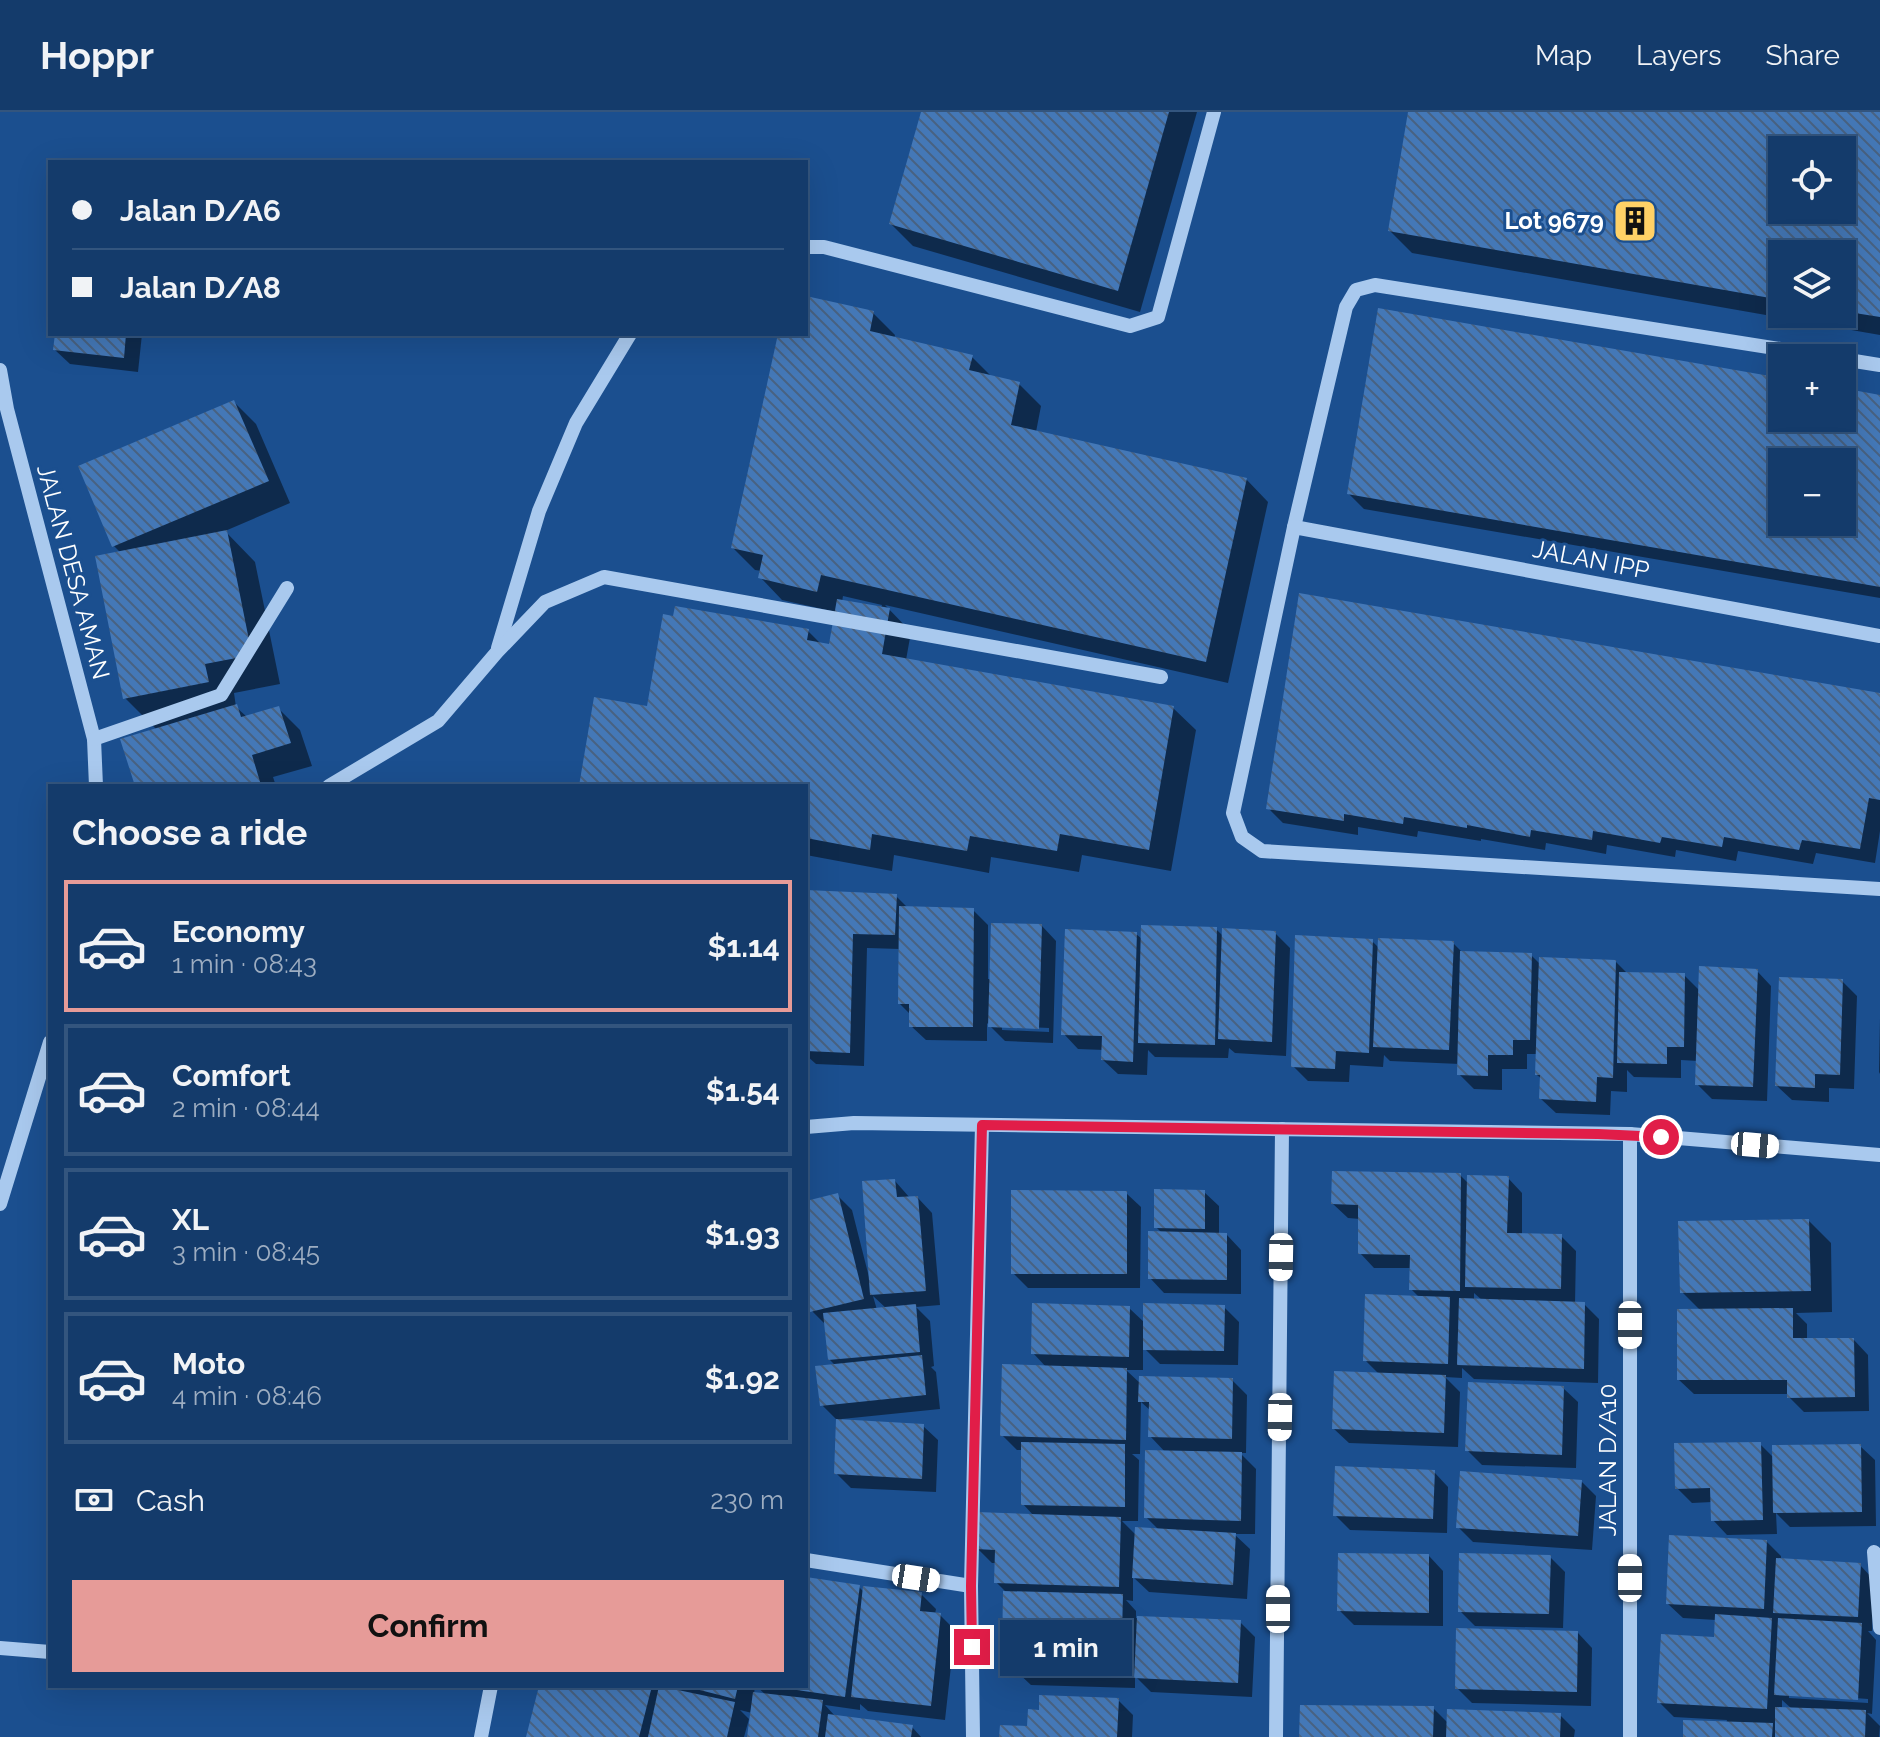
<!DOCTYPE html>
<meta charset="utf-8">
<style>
:root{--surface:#143b6b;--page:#214673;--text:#f1f3f6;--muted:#9dadc1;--line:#33557e;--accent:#e69b98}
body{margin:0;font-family:Raleway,sans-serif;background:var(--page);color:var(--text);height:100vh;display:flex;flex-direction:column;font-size:30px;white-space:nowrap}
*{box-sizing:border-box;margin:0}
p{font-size:26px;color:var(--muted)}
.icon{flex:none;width:44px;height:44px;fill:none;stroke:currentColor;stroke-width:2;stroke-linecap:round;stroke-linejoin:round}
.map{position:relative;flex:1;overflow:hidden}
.sheet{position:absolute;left:48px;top:672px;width:760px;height:904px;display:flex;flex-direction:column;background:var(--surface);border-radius:0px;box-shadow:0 8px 32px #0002,0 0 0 2px var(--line)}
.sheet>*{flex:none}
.banner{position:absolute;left:48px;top:48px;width:760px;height:176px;border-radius:0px;box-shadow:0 8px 32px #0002,0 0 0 2px var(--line);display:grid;align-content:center;height:176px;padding:0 24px;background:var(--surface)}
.tools{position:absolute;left:1768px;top:24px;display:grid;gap:16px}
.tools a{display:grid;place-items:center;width:88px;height:88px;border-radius:0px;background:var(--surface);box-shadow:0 8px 32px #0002,0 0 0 2px var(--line);font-size:40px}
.end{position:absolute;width:36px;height:36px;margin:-18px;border:10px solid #e11d48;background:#fff;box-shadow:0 0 0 4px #fff}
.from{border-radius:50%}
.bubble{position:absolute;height:56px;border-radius:0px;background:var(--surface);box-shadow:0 8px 32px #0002,0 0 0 2px var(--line);font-size:26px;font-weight:700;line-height:56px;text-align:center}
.car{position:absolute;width:24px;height:48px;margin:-24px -12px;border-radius:10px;box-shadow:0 0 6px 2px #0007;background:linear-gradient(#fff 24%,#345 0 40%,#fff 0 76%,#345 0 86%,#fff 0)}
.banner b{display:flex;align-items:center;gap:28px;height:76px;font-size:30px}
.banner b+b{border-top:2px solid var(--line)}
.banner i{width:20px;height:20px;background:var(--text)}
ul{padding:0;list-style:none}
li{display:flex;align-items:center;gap:24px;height:132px;margin:0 16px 12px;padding:0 8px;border:4px solid var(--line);border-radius:0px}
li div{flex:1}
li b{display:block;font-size:30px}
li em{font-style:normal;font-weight:700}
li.selected{border-color:var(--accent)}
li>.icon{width:72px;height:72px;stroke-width:1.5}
h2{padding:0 24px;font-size:36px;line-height:96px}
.pay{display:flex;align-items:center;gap:20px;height:88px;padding:0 24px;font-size:30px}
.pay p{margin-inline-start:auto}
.primary-button{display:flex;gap:16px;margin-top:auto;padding:16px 24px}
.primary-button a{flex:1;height:92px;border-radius:0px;background:var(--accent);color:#111;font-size:32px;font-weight:700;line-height:92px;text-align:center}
header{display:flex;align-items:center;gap:48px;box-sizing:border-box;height:112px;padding:0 40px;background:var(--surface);border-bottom:2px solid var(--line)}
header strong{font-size:38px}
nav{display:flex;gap:44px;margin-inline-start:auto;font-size:28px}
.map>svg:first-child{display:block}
.shadow{fill:#0007;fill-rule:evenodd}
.building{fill:url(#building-back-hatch);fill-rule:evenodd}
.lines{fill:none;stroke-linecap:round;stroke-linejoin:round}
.minor{stroke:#a9c9ee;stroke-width:14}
.route{stroke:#e11d48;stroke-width:10}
.labels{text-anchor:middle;stroke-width:6;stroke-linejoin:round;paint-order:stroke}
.poi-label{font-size:24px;font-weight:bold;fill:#fff;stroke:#1b4f8f;text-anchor:end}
.street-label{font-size:24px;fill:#fff;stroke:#1b4f8f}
</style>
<header>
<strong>Hoppr</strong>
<nav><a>Map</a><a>Layers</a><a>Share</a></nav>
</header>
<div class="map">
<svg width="1880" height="1625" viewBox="0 0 1880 1625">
<defs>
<pattern id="building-back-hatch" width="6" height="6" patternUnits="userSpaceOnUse" patternTransform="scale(2)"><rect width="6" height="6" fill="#4478b7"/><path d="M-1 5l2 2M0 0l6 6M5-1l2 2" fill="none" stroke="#486282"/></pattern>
</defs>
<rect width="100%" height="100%" fill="#1b4f8f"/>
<!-- shadow -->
<g class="shadow">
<path d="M923 0H1197L1140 200 913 134 891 112Z"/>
<path d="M1410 0H1880V223L1412 141 1390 119ZM1782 38H1842V98H1782ZM1782 142H1842V202H1782Z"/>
<path d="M806 186 873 201 895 223 894 227 972 245 993 266 1019 272 1041 294 1036 320 1246 367 1268 390 1228 571 885 493 911 520 906 548 1173 596 1196 618 1171 759 1082 743 1079 760 991 745 989 761 894 743 892 759 806 743V674H581L648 597 808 519 822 533 830 535 836 500 782 488 760 465 762 459 755 458 733 436 780 222H806ZM843 484 882 493 881 496 842 490Z"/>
<path d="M57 222H142L138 260 70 252 55 238Z"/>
<path d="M1782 268V306H1842V278L1880 285V486L1364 397 1349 382ZM1782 350H1842V410H1782Z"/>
<path d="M234 290 256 312 290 391 225 419 255 450 280 572 234 581 236 595 247 605 278 596 300 618 312 654 273 665 276 674H137L123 628 157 618 125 586 121 441 114 434Z"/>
<path d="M1880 583V719L1875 751 1816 741 1813 752 1738 739 1736 749 1676 738 1675 745 1607 733 1606 742 1546 731 1545 738 1481 727V729L1418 719 1417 725 1358 715V723L1283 711 1268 696Z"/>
<path d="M806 780 896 784 909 797 973 798 988 813V867H991L1042 814 1056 829 1053 931 1005 929 987 911V929L926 928 911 914V903L900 892V837L867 836 864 954 816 952 807 944 808 956H806ZM1002 914 1049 916V920L1002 918Z"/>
<path d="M1216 817 1223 824 1275 821 1290 836 1286 944 1235 941 1229 936 1228 946 1155 945 1148 938 1147 963 1118 962 1103 948 1104 938 1078 937 1064 922 1136 822 1142 827Z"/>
<path d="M1372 829 1379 836 1453 831 1463 841 1531 843 1540 852 1616 850 1628 862 1684 863 1700 879 1757 859 1771 874 1767 989 1712 987 1697 972 1698 949 1681 948V966L1634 965 1627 958V980L1611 979 1610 1003 1556 1001 1541 987 1542 967 1537 963 1538 942H1527V957H1502V978L1474 977 1459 962 1460 952 1390 949 1384 943 1383 955 1350 953 1349 970 1308 969 1293 954Z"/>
<path d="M1842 869 1857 884 1854 977 1829 976V990L1792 988 1777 974Z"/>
<path d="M1880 906V962L1879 960Z"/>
<path d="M1460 1063 1469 1072 1508 1066 1522 1081V1123L1561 1124 1576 1139 1575 1192H1584L1599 1207 1598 1271 1474 1267 1462 1256V1266L1445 1265 1460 1280 1458 1335 1349 1331 1334 1317 1380 1263 1365 1248 1420 1186 1411 1177 1412 1156H1374L1360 1141V1107L1348 1106 1333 1092ZM1474 1181 1483 1189H1474Z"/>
<path d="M895 1069 910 1086H918L932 1101 940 1193 916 1195 930 1209 934 1254 931 1255 936 1260 940 1297 842 1307V1309L923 1314 938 1328 936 1380 851 1376 836 1361V1307L822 1293 836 1254 830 1248 827 1214 812 1199 806 1175V1091L837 1083 852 1098 869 1165ZM873 1184 887 1197 877 1198Z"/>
<path d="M1204 1080 1219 1094V1123H1227L1241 1138V1182L1164 1181 1150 1166 1163 1122 1156 1115Z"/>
<path d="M1126 1081 1141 1095 1140 1176H1028L1013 1161Z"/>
<path d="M1809 1109 1831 1131 1832 1200 1796 1201 1807 1212V1228H1854L1868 1243 1869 1299 1804 1300 1789 1285V1282H1694L1679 1268 1700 1198 1682 1180Z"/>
<path d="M1224 1195 1239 1210 1238 1253 1160 1252 1143 1235V1258H1126L1141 1272 1232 1268 1247 1283 1246 1341H1240L1256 1357 1255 1422H1234L1250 1437 1247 1487 1149 1480 1133 1465V1489L1126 1488 1136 1499V1506L1240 1510 1255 1525 1252 1585 1151 1580 1135 1564V1576L1031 1573 1016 1559V1551L1004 1539 1005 1479 996 1470 997 1451H992L977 1436 1034 1404 1023 1392V1338H1017L1002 1323 1047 1256 1033 1241 1129 1196 1145 1211ZM1141 1290 1151 1299 1150 1324 1166 1341 1146 1405 1159 1418 1136 1423 1122 1409H1138L1139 1348 1132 1342H1140Z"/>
<path d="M1563 1276 1578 1290 1576 1356 1482 1353 1467 1338Z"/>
<path d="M1760 1332 1774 1346 1860 1334 1875 1348 1876 1414 1790 1415 1776 1401 1777 1422 1727 1423 1713 1408 1712 1390 1692 1391 1677 1376Z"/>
<path d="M1434 1360 1448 1375 1447 1421 1350 1418 1335 1403Z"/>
<path d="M1581 1369 1596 1384 1592 1438 1473 1430 1458 1415Z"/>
<path d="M1766 1429 1781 1444V1448L1860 1453 1874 1468 1872 1519H1868L1876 1528 1872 1602 1867 1601 1880 1614 1879 1625H1685L1726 1612 1727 1608 1674 1605 1659 1590 1716 1527V1508L1683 1506 1668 1492ZM1789 1581 1868 1587V1591L1789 1586ZM1782 1588 1792 1597H1782Z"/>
<path d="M1429 1444 1443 1459V1514L1354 1513 1339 1498Z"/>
<path d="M1550 1445 1565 1460 1563 1516 1475 1514 1460 1499Z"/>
<path d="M806 1467 859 1475 864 1480 921 1482 936 1497 935 1502 940 1503 955 1518 945 1608 868 1599 860 1592V1598L825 1593 836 1605 912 1615 921 1625H749L752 1601 740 1598 749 1607 744 1625H528L541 1574H755L754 1582 766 1583 756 1574H806Z"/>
<path d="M1578 1521 1592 1536 1591 1594 1472 1591 1457 1576Z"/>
<path d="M1118 1588 1133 1603 1132 1625H1001L1029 1616 1041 1601Z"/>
<path d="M1433 1596 1449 1612 1560 1603 1575 1618 1574 1625H1302Z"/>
</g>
<!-- building -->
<g class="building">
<path d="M921 0H1169L1118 179 889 112Z"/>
<path d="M1408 0H1880V205L1842 199V142H1782V188L1388 119ZM1782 38H1842V98H1782Z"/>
<path d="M806 184 874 199 870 219 973 243 969 258 1020 270 1011 313 1247 366 1206 550 821 463 817 480 758 466 763 443 731 436 778 222H806Z"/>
<path d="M1378 196 1782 266V306H1842V276L1880 283V475L1347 382ZM1782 350H1842V410H1782Z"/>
<path d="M55 222H126L124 246 53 238Z"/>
<path d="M234 288 269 369 112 435 78 354Z"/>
<path d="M227 418 252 543 205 552 209 570 123 587 95 444Z"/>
<path d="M1299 481 1880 581V688L1869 686 1860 737 1802 728 1799 738 1724 725 1722 735 1662 725 1660 731 1593 719 1592 728 1531 718 1530 725 1467 713V716L1404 705 1403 712 1344 702V709L1266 697Z"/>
<path d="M837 487 890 496 882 542 1174 594 1149 738 1060 722 1057 739 970 724 967 739 872 722 870 738 806 726V674H579L594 585 647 594 663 502 673 504 675 494 809 517 807 528 829 532Z"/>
<path d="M237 592 241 605 279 594 291 631 252 643 261 673 135 674 120 627Z"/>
<path d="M806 778 897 782 895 823 853 822 850 941 806 939Z"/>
<path d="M899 794 974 796 973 915H909V892H898Z"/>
<path d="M991 811 1042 812 1039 917 988 915Z"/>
<path d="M1141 813 1217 815 1215 933 1138 931Z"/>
<path d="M1222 816 1276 819 1272 930 1218 927Z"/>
<path d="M1065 817 1137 820 1133 950 1101 948 1102 924 1061 923Z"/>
<path d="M1295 823 1373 827 1369 941 1336 939 1335 957 1291 955Z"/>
<path d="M1378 826 1454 829 1449 938 1373 935Z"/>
<path d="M1460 839 1532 841 1530 928H1513V943H1488V964L1457 963Z"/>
<path d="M1539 845 1616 848 1613 966 1597 965 1596 990 1539 987 1540 963H1535Z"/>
<path d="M1699 854 1758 857 1753 975 1695 973Z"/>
<path d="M1619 860 1685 861 1684 935H1667V952L1617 951Z"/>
<path d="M1779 865 1843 867 1840 963 1815 962V976L1775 974Z"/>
<path d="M1332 1059 1461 1061 1460 1179 1409 1178 1410 1143 1358 1142V1093L1331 1092Z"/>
<path d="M1467 1063 1509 1064 1507 1121 1562 1122 1561 1177 1465 1175Z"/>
<path d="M895 1067 897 1085 918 1084 926 1179 870 1183 862 1069Z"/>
<path d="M1154 1077 1205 1078V1117L1154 1116Z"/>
<path d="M1011 1078 1127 1079V1162H1011Z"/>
<path d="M838 1081 864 1187 810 1200 806 1183V1089Z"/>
<path d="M1809 1107 1811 1179 1680 1181 1678 1109Z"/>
<path d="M1148 1119 1227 1121V1168L1148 1167Z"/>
<path d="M1365 1182 1450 1185 1448 1252 1363 1249Z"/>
<path d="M1459 1186 1585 1190 1584 1257 1457 1253Z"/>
<path d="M1032 1191 1130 1194 1129 1245 1031 1242Z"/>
<path d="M1143 1191 1225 1193 1224 1239 1143 1238Z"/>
<path d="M916 1192 920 1240 828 1248 823 1201Z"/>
<path d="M1793 1196V1226H1854L1855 1285 1787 1286V1268H1677V1197Z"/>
<path d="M922 1243 926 1283 820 1294 815 1254Z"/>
<path d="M1002 1252 1127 1256 1126 1328 1000 1324Z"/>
<path d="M1334 1259 1446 1263 1444 1321 1332 1317Z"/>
<path d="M1139 1264 1233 1266 1232 1327 1148 1325 1149 1290H1138Z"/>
<path d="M1468 1270 1564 1274 1562 1343 1465 1339Z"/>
<path d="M836 1307 924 1312 922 1367 834 1362Z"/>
<path d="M1021 1330 1125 1332V1395L1021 1393Z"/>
<path d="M1761 1330 1763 1408 1711 1409 1710 1376 1675 1377 1674 1331Z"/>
<path d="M1861 1332 1862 1400 1773 1401 1772 1333Z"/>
<path d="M1145 1338 1242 1340 1241 1409 1144 1406Z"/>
<path d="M1335 1354 1435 1358 1433 1407 1333 1404Z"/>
<path d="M1460 1359 1582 1368 1578 1424 1456 1416Z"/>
<path d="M976 1400 1121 1405 1119 1475 994 1471 995 1438 975 1437Z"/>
<path d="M1135 1415 1236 1421 1233 1473 1132 1466Z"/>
<path d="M1669 1423 1767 1428 1764 1497 1666 1492Z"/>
<path d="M1338 1441 1429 1442V1501L1337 1499Z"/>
<path d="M1459 1441 1551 1443 1549 1502 1458 1500Z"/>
<path d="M1776 1446 1861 1451 1858 1505 1773 1501Z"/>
<path d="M806 1465 860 1473 845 1585 783 1576V1574H806Z"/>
<path d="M863 1474 922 1480 920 1499 941 1501 931 1594 851 1585Z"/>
<path d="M1003 1479 1123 1482 1121 1562 1014 1559V1540H1002Z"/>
<path d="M1715 1502 1772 1506 1767 1597 1657 1591 1661 1522 1714 1525Z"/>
<path d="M1137 1504 1241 1508 1238 1571 1134 1566Z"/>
<path d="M1778 1506 1862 1511 1858 1588 1774 1583Z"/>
<path d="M1456 1516 1578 1519 1577 1580 1455 1577Z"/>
<path d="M539 1574H652L639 1625H526Z"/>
<path d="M659 1574 735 1590 727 1625H648Z"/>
<path d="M684 1574H738L735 1587Z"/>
<path d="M753 1580 823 1588 818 1625H747Z"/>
<path d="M1039 1583 1119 1586 1117 1625H999L1000 1613 1027 1614 1028 1597 1039 1598Z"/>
<path d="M1300 1593 1434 1594 1433 1625H1299Z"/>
<path d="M1775 1595 1866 1598 1865 1625H1775Z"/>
<path d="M1447 1597 1561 1601 1560 1625H1446Z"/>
<path d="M828 1602 913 1613 911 1625H825Z"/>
<path d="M1683 1608 1773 1611 1772 1625H1683Z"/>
</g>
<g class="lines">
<!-- minor -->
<g class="minor">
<path d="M806 135H824L1130 214 1158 205 1214 0"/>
<path d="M1837 246 1375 173 1356 178 1346 195 1294 415 1233 701 1242 725 1262 739 1880 777"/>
<path d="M1842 247 1880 253"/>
<path d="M0 258 7 297 94 627 96 674"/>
<path d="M1294 415 1880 524"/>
<path d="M498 536 539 399 576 311 630 222"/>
<path d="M94 627 221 583 287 476"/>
<path d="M329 674 438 609 497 540 545 490 604 465 1161 565"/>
<path d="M806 1015 854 1011 1630 1022 1880 1043"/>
<path d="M1630 1022V1625"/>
<path d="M0 1092 50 930"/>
<path d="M1874 1440 1880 1516"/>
<path d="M806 1448 971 1474"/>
<path d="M0 1536 50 1540"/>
<path d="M481 1625 491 1574"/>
<path d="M973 1625 971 1474 982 1013"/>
<path d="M1276 1625 1282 1017"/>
</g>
</g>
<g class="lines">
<!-- route -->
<path class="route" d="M972 1535 971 1474 982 1013 1598 1022 1661 1025"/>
</g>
<!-- icons -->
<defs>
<g id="building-square" transform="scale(2.3)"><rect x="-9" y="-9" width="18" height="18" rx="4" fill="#ffd166" stroke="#1b4f8f"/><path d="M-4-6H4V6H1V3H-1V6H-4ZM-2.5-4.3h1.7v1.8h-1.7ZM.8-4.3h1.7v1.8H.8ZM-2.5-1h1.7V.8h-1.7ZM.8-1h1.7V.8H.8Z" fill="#111"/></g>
</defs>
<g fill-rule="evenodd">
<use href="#building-square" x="1635" y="109"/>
</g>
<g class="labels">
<!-- poi labels -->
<g class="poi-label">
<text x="1604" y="117">Lot 9679</text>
</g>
<!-- street labels -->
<g class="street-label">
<text transform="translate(1591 448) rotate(11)" y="8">JALAN IPP</text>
<text transform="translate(73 460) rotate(75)" y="8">JALAN DESA AMAN</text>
<text transform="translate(1608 1348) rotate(-90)" y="8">JALAN D/A10</text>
</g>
</g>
</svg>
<div class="tools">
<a><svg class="icon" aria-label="locate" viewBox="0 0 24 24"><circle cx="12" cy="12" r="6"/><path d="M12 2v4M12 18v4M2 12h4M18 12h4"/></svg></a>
<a><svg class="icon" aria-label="layers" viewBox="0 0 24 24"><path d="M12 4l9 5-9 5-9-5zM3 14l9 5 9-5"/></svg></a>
<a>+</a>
<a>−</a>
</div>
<i class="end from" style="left:1661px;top:1025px"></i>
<i class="end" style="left:972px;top:1535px"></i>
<div class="bubble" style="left:1000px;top:1508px;width:132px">1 min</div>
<i class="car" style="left:1755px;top:1033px;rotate:95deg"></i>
<i class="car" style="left:1281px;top:1145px;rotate:181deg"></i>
<i class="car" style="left:1630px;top:1213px;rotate:180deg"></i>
<i class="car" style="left:1280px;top:1305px;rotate:181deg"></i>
<i class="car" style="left:916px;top:1466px;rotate:99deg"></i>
<i class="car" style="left:1630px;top:1466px;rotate:0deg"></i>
<i class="car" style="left:1278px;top:1497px;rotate:0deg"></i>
<div class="banner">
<b><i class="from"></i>Jalan D/A6</b>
<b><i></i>Jalan D/A8</b>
</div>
<section class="sheet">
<h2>Choose a ride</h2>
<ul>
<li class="selected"><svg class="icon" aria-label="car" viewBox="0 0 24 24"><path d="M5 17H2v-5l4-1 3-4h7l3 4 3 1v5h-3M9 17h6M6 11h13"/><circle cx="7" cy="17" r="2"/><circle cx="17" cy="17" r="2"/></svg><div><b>Economy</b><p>1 min · 08:43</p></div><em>$1.14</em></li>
<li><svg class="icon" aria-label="car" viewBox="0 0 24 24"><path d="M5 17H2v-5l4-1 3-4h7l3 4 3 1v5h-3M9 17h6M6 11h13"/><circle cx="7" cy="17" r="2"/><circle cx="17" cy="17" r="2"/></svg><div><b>Comfort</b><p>2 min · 08:44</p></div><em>$1.54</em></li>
<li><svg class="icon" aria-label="car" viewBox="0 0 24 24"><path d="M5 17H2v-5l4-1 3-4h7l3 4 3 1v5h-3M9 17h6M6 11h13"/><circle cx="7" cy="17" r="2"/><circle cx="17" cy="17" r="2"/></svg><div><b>XL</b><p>3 min · 08:45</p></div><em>$1.93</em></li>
<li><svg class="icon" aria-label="car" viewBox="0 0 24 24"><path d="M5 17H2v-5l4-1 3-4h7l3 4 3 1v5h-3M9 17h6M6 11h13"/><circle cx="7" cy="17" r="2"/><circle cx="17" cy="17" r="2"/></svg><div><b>Moto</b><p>4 min · 08:46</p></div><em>$1.92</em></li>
</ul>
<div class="pay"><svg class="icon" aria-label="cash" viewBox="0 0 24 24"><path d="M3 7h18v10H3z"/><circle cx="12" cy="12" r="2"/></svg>Cash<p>230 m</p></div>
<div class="primary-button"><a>Confirm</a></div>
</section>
</div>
